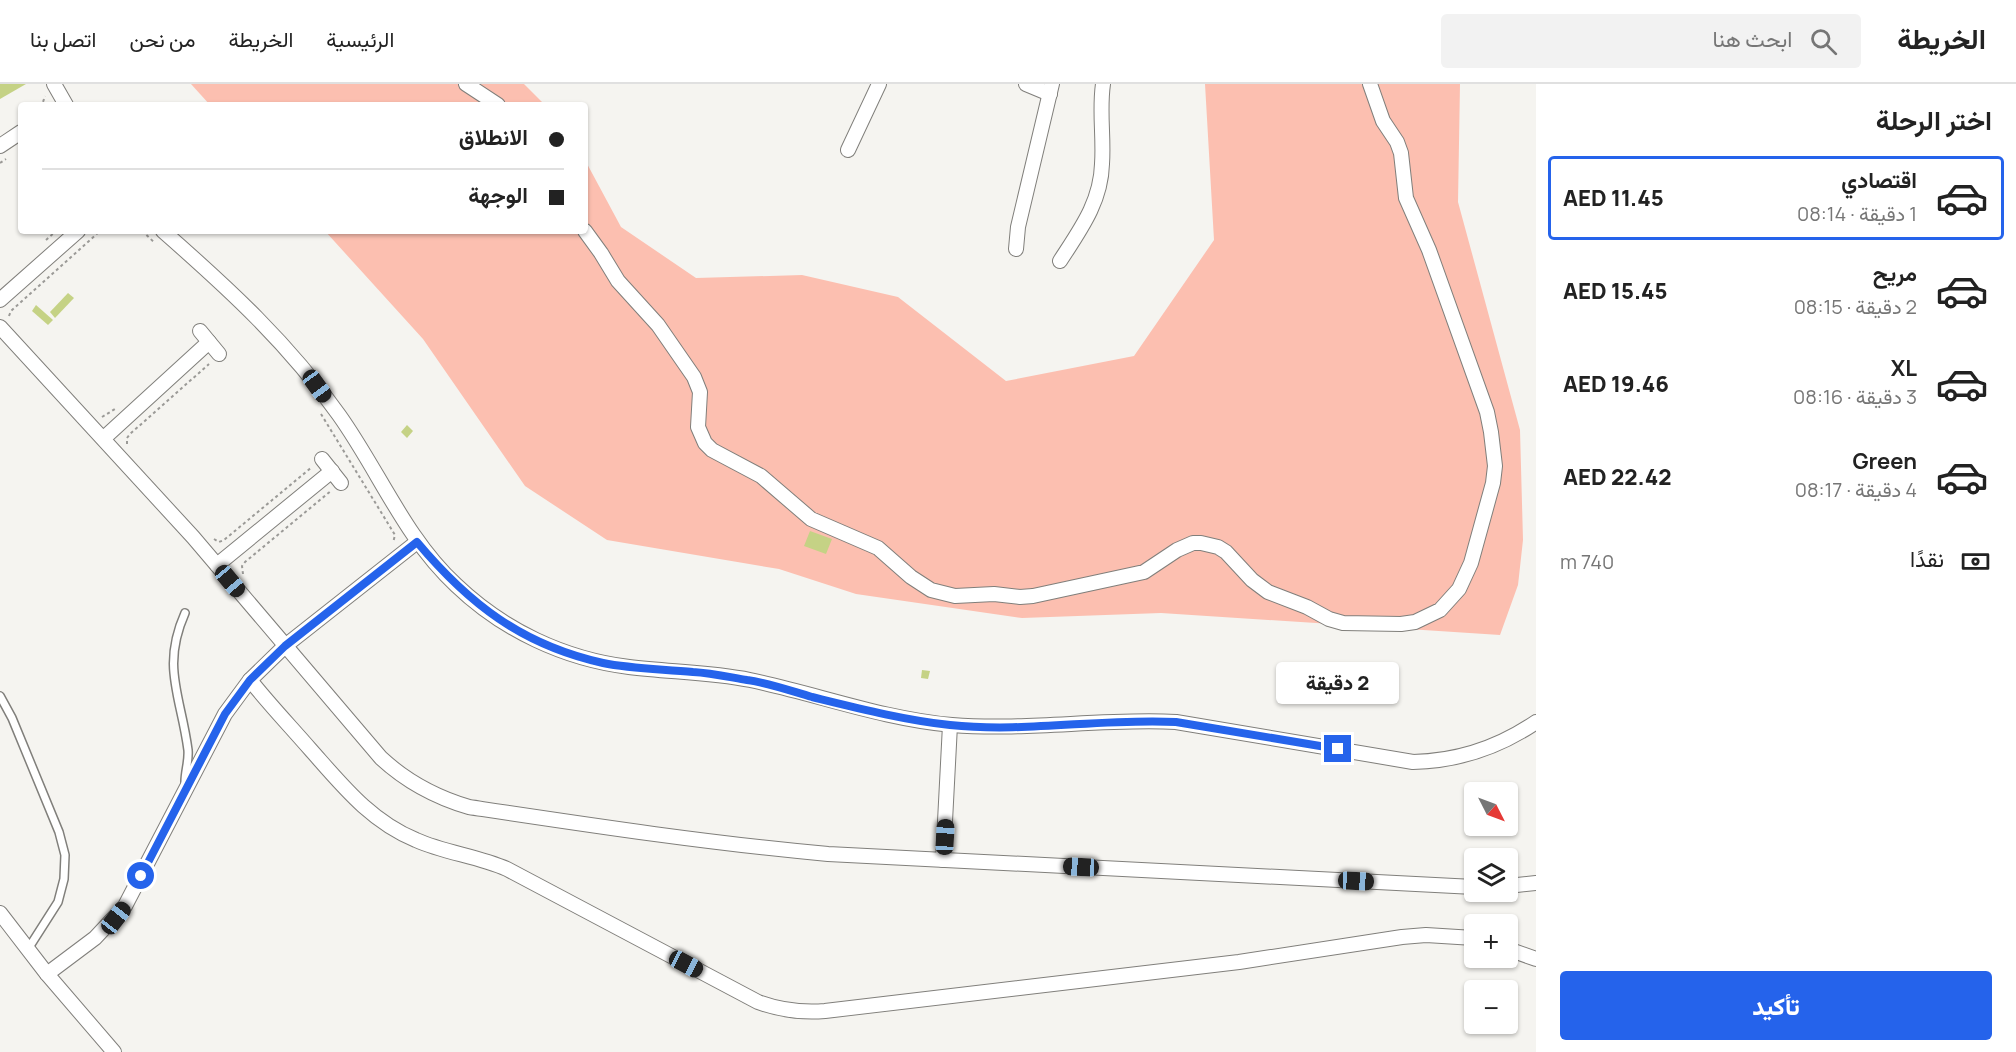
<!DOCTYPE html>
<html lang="ar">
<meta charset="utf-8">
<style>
:root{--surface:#fff;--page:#f2f2f2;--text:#222;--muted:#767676;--line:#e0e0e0;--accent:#2563eb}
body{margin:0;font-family:Manrope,Vazirmatn,sans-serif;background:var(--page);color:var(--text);direction:rtl;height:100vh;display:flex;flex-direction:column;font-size:22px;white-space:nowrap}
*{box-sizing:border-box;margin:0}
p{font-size:20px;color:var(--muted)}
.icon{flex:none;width:33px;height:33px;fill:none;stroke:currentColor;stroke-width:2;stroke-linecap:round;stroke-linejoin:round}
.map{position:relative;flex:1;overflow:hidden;direction:ltr}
.sheet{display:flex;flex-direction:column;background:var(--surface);width:480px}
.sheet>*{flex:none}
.hud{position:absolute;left:18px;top:18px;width:570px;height:132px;border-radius:6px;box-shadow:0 2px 4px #0004;direction:rtl;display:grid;align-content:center;height:132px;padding:0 24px;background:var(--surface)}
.needle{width:39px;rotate:132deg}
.tools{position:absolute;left:1464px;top:698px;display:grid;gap:12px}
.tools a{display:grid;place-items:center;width:54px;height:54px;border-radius:6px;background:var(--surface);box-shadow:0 2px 4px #0004;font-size:30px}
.end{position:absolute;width:27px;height:27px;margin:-14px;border:8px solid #2563eb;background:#fff;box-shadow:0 0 0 3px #fff}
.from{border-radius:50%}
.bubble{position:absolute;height:42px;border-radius:6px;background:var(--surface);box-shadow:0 2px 4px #0004;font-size:20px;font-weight:800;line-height:42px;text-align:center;direction:rtl}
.car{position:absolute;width:18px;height:36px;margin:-18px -9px;border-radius:8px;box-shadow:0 0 4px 2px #0007;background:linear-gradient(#222 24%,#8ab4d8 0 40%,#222 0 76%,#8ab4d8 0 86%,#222 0)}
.hud b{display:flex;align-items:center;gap:21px;height:57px;font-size:22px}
.hud b+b{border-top:2px solid var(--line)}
.hud i{width:15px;height:15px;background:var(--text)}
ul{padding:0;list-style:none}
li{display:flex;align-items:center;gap:18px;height:84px;margin:0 12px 9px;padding:0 12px;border:3px solid transparent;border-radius:6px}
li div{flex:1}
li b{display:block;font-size:22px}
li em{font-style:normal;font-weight:800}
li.active{border-color:var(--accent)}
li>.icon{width:54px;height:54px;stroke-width:1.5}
h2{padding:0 24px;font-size:27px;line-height:72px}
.pay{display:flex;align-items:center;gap:15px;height:66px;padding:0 24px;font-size:22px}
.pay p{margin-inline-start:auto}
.button{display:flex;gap:12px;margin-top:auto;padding:12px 24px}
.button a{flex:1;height:69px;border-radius:6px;background:var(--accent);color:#fff;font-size:24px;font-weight:800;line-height:69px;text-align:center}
header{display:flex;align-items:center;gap:36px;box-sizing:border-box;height:84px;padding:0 30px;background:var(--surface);border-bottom:2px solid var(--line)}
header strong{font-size:28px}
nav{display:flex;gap:33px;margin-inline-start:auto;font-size:21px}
.search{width:420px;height:54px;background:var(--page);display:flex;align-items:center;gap:15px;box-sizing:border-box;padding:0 21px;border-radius:6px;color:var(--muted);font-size:22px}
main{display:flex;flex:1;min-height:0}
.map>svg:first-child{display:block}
.green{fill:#fcbfb0}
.building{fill:#c5d285}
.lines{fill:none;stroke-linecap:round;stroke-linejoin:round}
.service-casing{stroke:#807f7b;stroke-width:10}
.minor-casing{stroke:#807f7b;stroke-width:16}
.path{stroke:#9b9a97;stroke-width:2;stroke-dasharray:3 3;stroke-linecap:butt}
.service{stroke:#fff;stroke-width:7}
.minor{stroke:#fff;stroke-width:14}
.route{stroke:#2563eb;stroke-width:8}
</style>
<header>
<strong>الخريطة</strong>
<div class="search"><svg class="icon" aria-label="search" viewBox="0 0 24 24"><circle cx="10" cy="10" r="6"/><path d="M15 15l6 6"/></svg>ابحث هنا</div>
<nav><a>الرئيسية</a><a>الخريطة</a><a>من نحن</a><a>اتصل بنا</a></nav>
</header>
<main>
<section class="sheet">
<h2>اختر الرحلة</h2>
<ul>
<li class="active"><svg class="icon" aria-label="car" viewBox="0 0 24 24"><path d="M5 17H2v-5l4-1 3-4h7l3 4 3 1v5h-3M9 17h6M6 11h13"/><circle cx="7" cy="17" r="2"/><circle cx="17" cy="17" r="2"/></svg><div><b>اقتصادي</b><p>1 دقيقة · 08:14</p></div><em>AED 11.45</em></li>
<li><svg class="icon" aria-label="car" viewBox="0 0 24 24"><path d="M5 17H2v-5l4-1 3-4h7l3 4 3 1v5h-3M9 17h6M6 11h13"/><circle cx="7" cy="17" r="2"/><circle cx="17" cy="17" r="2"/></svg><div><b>مريح</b><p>2 دقيقة · 08:15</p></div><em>AED 15.45</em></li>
<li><svg class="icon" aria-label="car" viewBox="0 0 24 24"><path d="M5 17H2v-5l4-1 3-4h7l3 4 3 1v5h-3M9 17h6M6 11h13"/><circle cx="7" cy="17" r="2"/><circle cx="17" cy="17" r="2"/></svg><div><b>XL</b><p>3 دقيقة · 08:16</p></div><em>AED 19.46</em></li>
<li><svg class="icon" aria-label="car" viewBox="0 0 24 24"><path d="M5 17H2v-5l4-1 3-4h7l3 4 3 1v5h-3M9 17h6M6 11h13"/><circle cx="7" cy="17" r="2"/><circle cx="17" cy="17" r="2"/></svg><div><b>Green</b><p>4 دقيقة · 08:17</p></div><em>AED 22.42</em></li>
</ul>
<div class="pay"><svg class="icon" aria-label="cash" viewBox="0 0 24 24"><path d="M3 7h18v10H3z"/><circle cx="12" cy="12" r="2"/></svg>نقدًا<p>740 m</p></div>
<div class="button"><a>تأكيد</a></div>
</section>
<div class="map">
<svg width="1536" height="968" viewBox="0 0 1536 968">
<rect width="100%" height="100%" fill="#f5f4f0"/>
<!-- green -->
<g class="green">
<path d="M191 0H524L545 21H210Z"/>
<path d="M1205 0H1460L1458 118 1520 346 1523 456 1518 501 1500 551 1161 529 1022 534 856 510 779 485 607 456 525 402 423 255 325 147H585V76L621 143 696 194 802 191 898 213 1006 297 1134 272 1214 156Z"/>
</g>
<!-- building -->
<g class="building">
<path d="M0 0H26L0 15Z"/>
<path d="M68 209 74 214 55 234 50 228Z"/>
<path d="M36 221 53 236 48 241 32 227Z"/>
<path d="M407 341 413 347 407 354 401 348Z"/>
<path d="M810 447 832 455 826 470 804 462Z"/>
<path d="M922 586 930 587 928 595 921 594Z"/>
</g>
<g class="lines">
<!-- service casing -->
<g class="service-casing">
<g id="service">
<path d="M185 529C161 583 181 612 188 666 189 677 185 687 185 698"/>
<path d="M0 612 12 634 59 748 65 771 64 795 58 818 28 865"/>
</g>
</g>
<!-- minor casing -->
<g class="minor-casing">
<g id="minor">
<path d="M54 0 66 21"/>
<path d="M466 0 498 21"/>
<path d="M1026 0 1050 10"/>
<path d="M0 62 21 48"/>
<path d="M848 66 879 0"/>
<path d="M163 147C229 205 288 259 339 331 379 387 405 454 456 501 503 546 564 575 629 583 669 588 710 588 750 596 817 610 883 635 952 641 1027 647 1102 634 1176 638L1413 678C1459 677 1498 664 1536 638"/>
<path d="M585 147 601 169 618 197 658 241 694 293 700 308 698 343 705 359 712 366 761 392 811 435 878 464 911 493 931 506 955 512 994 510 1020 513 1033 512 1144 488 1177 466 1193 459H1201L1218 463 1226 468 1252 496 1268 508 1307 523 1329 535 1343 539 1401 540 1415 538 1440 526 1459 505 1471 479 1493 399 1495 382 1491 348 1487 328 1429 166 1406 114 1401 69 1397 58 1383 37 1370 0"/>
<path d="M1016 165 1018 143 1052 0"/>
<path d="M1060 177C1080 146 1101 118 1102 80 1104 53 1099 27 1103 0"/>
<path d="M0 216 78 147"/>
<path d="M0 243 193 453 381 674C407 698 435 713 469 723 589 741 707 759 828 770L1474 803"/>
<path d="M200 247 219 270"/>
<path d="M104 354 209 258"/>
<path d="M322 375 341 399"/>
<path d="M217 481 332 387"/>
<path d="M250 596C269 620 290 642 310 665 342 701 370 737 416 756 445 769 478 772 507 785L758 918C780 926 801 929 825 927L1239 878 1402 853 1426 851 1474 854"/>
<path d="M943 776 950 641"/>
<path d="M1508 802 1536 799"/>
<path d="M0 829 47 890 114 968"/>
<path d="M1508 865 1536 875"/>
<path d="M47 890 95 854 125 822 225 630 250 596 285 562 417 458"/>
</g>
</g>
<!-- path -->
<g class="path">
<path d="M38 21 43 18 45 12"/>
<path d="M0 79 6 75"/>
<path d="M142 147 155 159"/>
<path d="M46 156 56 147"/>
<path d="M9 232 11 227 100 147"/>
<path d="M321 330 395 451 393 459"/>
<path d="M102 333 115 325"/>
<path d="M127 360V354L130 350 209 280"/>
<path d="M214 455 219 458 224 456 312 383"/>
<path d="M243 490 242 482 245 478 332 406"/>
</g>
<!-- service -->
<use href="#service" class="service"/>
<!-- minor -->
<use href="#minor" class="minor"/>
</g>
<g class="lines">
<!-- route -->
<path class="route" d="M141 792 225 630 250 596 285 562 417 458C469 520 522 561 603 579 632 585 663 585 693 588 711 589 729 593 747 596 769 599 791 607 812 613 857 624 904 636 950 641 1026 649 1101 634 1176 638L1338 665"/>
</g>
</svg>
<div class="tools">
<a><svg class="needle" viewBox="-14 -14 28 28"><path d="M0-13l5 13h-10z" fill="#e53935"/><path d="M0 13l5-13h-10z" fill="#767676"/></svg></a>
<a><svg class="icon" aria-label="layers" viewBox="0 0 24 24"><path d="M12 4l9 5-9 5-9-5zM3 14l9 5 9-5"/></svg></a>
<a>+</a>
<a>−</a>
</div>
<i class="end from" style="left:141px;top:792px"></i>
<i class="end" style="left:1338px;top:665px"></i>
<div class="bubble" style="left:1276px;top:578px;width:123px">2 دقيقة</div>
<i class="car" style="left:317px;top:302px;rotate:144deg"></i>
<i class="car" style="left:230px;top:497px;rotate:140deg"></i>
<i class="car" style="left:945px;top:753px;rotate:3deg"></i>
<i class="car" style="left:1081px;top:783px;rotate:273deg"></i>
<i class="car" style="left:1356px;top:797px;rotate:93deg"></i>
<i class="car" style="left:116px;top:834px;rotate:38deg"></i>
<i class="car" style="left:686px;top:880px;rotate:118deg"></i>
<div class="hud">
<b><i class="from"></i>الانطلاق</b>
<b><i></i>الوجهة</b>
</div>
</div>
</main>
